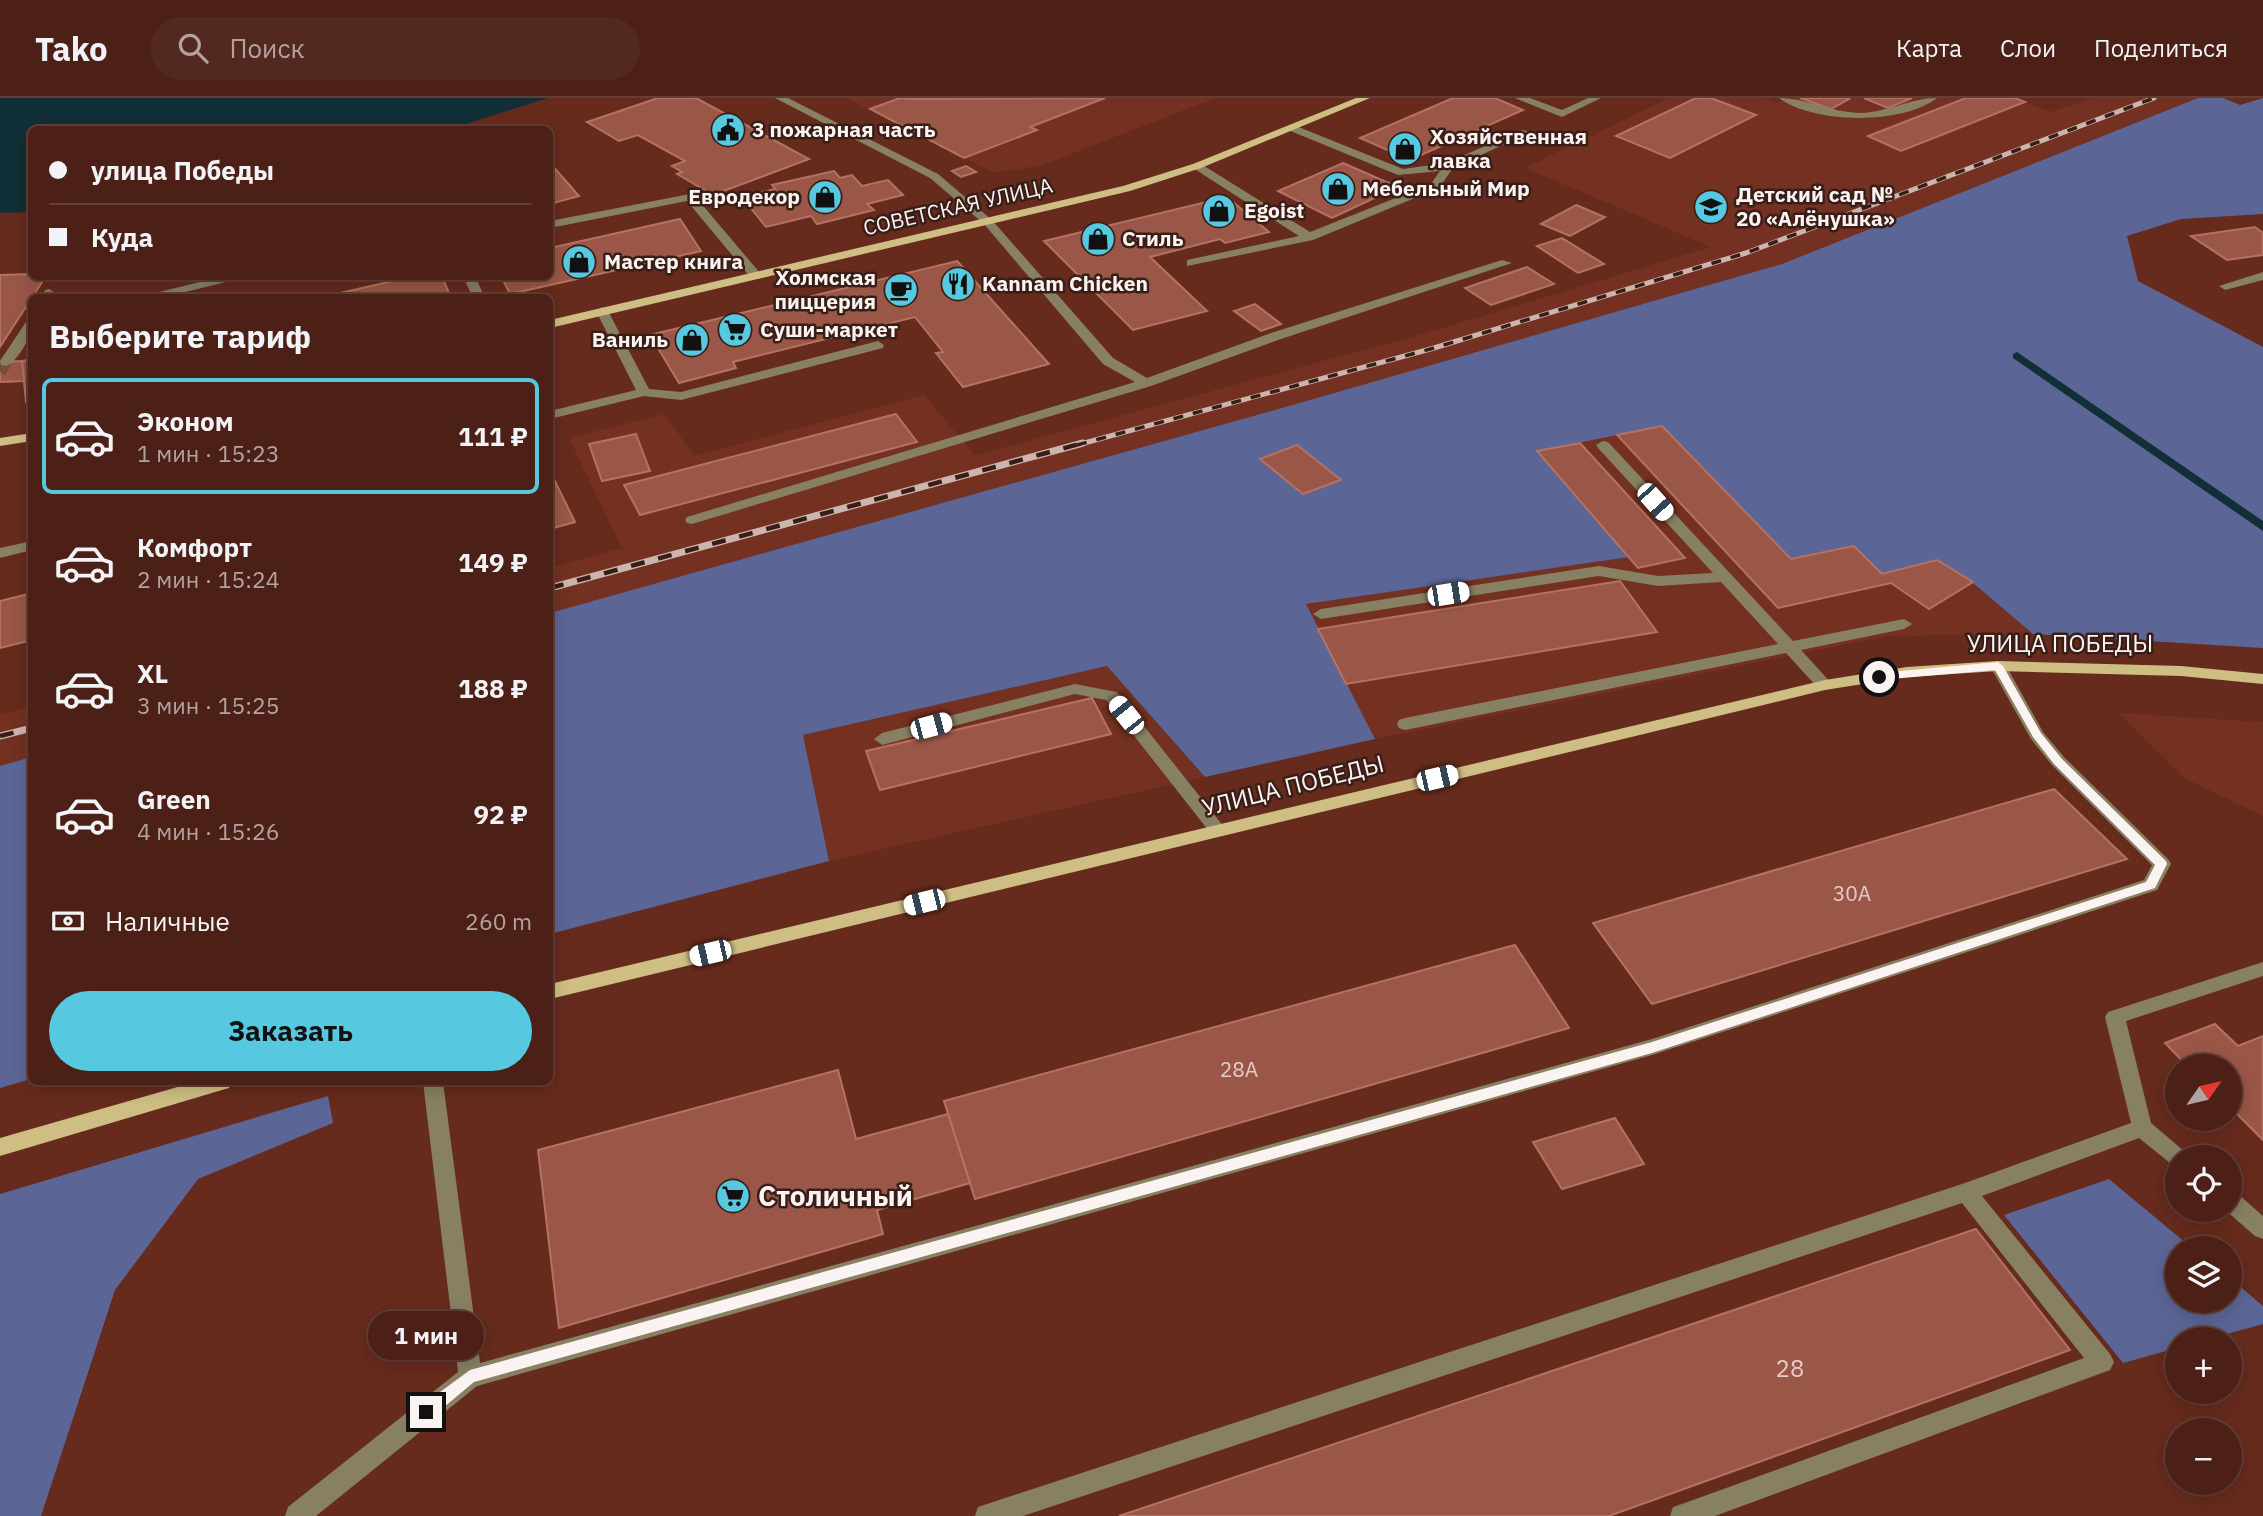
<!DOCTYPE html>
<html lang="ru">
<meta charset="utf-8">
<style>
:root{--surface:#4c2016;--page:#53281f;--text:#f1f3f6;--muted:#b2a3a1;--line:#633e35;--accent:#56c9e1}
body{margin:0;font-family:"IBM Plex Sans",sans-serif;background:var(--page);color:var(--text);height:100vh;display:flex;flex-direction:column;font-size:26px;white-space:nowrap}
*{box-sizing:border-box;margin:0}
p{font-size:23px;color:var(--muted)}
.icon{flex:none;width:38px;height:38px;fill:none;stroke:currentColor;stroke-width:2;stroke-linecap:round;stroke-linejoin:round}
.map{position:relative;flex:1;overflow:hidden}
.sheet{position:absolute;left:28px;top:196px;width:525px;height:791px;display:flex;flex-direction:column;background:var(--surface);border-radius:10px;box-shadow:0 4px 18px #0003,0 0 0 2px var(--line)}
.sheet>*{flex:none}
.guide{position:absolute;left:28px;top:28px;width:525px;height:154px;border-radius:10px;box-shadow:0 4px 18px #0003,0 0 0 2px var(--line);display:grid;align-content:center;height:154px;padding:0 21px;background:var(--surface)}
.needle{width:46px;rotate:56deg}
.tools{position:absolute;left:2165px;top:956px;display:grid;gap:14px}
.tools a{display:grid;place-items:center;width:77px;height:77px;border-radius:50%;background:var(--surface);box-shadow:0 4px 18px #0003,0 0 0 2px var(--line);font-size:35px}
.end{position:absolute;width:32px;height:32px;margin:-16px;border:9px solid #fbf3f1;background:#111;box-shadow:0 0 0 4px #111}
.from{border-radius:50%}
.bubble{position:absolute;height:49px;border-radius:24px;background:var(--surface);box-shadow:0 4px 18px #0003,0 0 0 2px var(--line);font-size:23px;font-weight:700;line-height:49px;text-align:center}
.car{position:absolute;width:21px;height:42px;margin:-21px -10px;border-radius:9px;box-shadow:0 0 5px 2px #0007;background:linear-gradient(#fff 24%,#345 0 40%,#fff 0 76%,#345 0 86%,#fff 0)}
.guide b{display:flex;align-items:center;gap:24px;height:66px;font-size:26px}
.guide b+b{border-top:2px solid var(--line)}
.guide i{width:18px;height:18px;background:var(--text)}
ul{padding:0;list-style:none}
li{display:flex;align-items:center;gap:21px;height:116px;margin:0 14px 10px;padding:0 7px;border:4px solid transparent;border-radius:10px}
li div{flex:1}
li b{display:block;font-size:26px}
li em{font-style:normal;font-weight:700}
li.selected{border-color:var(--accent)}
li>.icon{width:63px;height:63px;stroke-width:1.5}
h2{padding:0 21px;font-size:32px;line-height:84px}
.pay{display:flex;align-items:center;gap:18px;height:77px;padding:0 21px;font-size:26px}
.pay p{margin-inline-start:auto}
.action{display:flex;gap:14px;margin-top:auto;padding:14px 21px}
.action a{flex:1;height:80px;border-radius:42px;background:var(--accent);color:#111;font-size:28px;font-weight:700;line-height:80px;text-align:center}
header{display:flex;align-items:center;gap:42px;box-sizing:border-box;height:98px;padding:0 35px;background:var(--surface);border-bottom:2px solid var(--line)}
header strong{font-size:33px}
nav{display:flex;gap:38px;margin-inline-start:auto;font-size:24px}
.search{width:490px;height:63px;background:var(--page);display:flex;align-items:center;gap:18px;box-sizing:border-box;padding:0 24px;border-radius:38px;color:var(--muted);font-size:26px}
.map>svg:first-child{display:block}
.built{fill:#743021}
.green{fill:#5c6696}
.water{fill:#112f36}
.lines{fill:none;stroke-linecap:round;stroke-linejoin:round}
.stream{fill:#112f36;fill-rule:evenodd}
.building{fill:#9a5747;stroke:#b57262;stroke-width:2}
.minor-tunnel{stroke:#7c493d;stroke-width:12;stroke-dasharray:12 6;stroke-linecap:butt}
.minor{fill:#888063;fill-rule:evenodd}
.major{fill:#cfbe83;fill-rule:evenodd}
.rail-far1-casing{stroke:#cdb5af;stroke-width:5}
.rail-casing{stroke:#cdb5af;stroke-width:7}
.rail-far1{stroke:#391e17;stroke-width:3.5;stroke-dasharray:10;stroke-linecap:butt}
.rail{stroke:#391e17;stroke-width:4.5;stroke-dasharray:14;stroke-linecap:butt}
.route{fill:#fbf3f1}
.labels{text-anchor:middle;stroke-width:5;stroke-linejoin:round;paint-order:stroke}
.far-poi-label{font-size:21px;font-weight:bold;fill:#fbf3f1;stroke:#391e17;text-anchor:start}
.far-street-label{font-size:21px;fill:#fbf3f1;stroke:#391e17}
.number-label{font-size:21px;fill:#e3ccc6}
.street-label{font-size:24px;fill:#fbf3f1;stroke:#391e17}
.near-number-label{font-size:24px;fill:#e3ccc6}
.near-poi-label{font-size:28px;font-weight:bold;fill:#fbf3f1;stroke:#391e17;text-anchor:start}
</style>
<header>
<strong>Tako</strong>
<div class="search"><svg class="icon" aria-label="search" viewBox="0 0 24 24"><circle cx="10" cy="10" r="6"/><path d="M15 15l6 6"/></svg>Поиск</div>
<nav><a>Карта</a><a>Слои</a><a>Поделиться</a></nav>
</header>
<div class="map">
<svg width="2263" height="1418" viewBox="0 0 2263 1418">
<rect width="100%" height="100%" fill="#662b1d"/>
<!-- built -->
<g class="built">
<path d="M847 0H1215L1043 67 994 75Z"/>
<path d="M1669 0H1764L1777 5 1787 0H2015L2051 14 2092 0H2198L1782 166 1303 304 550 515V470L622 450 569 340 665 316 694 358 924 297 975 357 1423 236 1711 149 1525 70Z"/>
<path d="M1662 328 1791 461 1854 448 1882 476 1937 462 1973 485 2033 536 1889 538 1375 641 1305 506 1628 459 1537 353Z"/>
<path d="M1108 568 1205 679 829 763 803 637Z"/>
<path d="M31 608V659L0 668V617Z"/>
<path d="M2119 615 2263 624V718L2186 681Z"/>
</g>
<!-- green -->
<g class="green">
<path d="M2198 0H2223L2240 7 2263 0V116L2181 121 2127 138 2138 183 2263 249V550L2033 536 1973 485 1937 462 1882 476 1854 448 1791 461 1662 328 1538 353 1629 459 1306 506 1375 641 1205 679 1107 568 803 637 829 763 550 836V515L1303 304 1782 166Z"/>
<path d="M31 659V981L0 990V668Z"/>
<path d="M328 998 333 1025 198 1081 115 1192 41 1418H0V1096Z"/>
<path d="M2109 1081 2192 1150H2177V1202H2230V1180L2263 1208V1226L2209 1241H2177V1250L2123 1265 2004 1117Z"/>
</g>
<!-- water -->
<path class="water" d="M0 0H548L450 31 32 32 31 114 0 115Z"/>
<g class="lines">
<!-- stream -->
<path class="stream" d="M2017 254 2263 423V433L2013 260V256Z"/>
</g>
<!-- building -->
<g class="building">
<path d="M658 0H696L809 61 713 97 677 76 682 74 672 68 685 63 638 37 619 43 587 24Z"/>
<path d="M900 0 912 1 1105 0 1030 29 1037 32 964 60 870 11Z"/>
<path d="M1453 0H1495L1523 12 1410 62 1360 40Z"/>
<path d="M1696 0H1711L1756 17 1670 60 1616 38Z"/>
<path d="M1800 0H1845L1849 1 1831 11Z"/>
<path d="M1864 0H1912L1888 10Z"/>
<path d="M1966 0H2015L2025 4 1901 53 1868 38Z"/>
<path d="M550 65 579 98 550 106Z"/>
<path d="M1343 65 1398 89 1332 120 1278 93Z"/>
<path d="M966 68 976 74 961 79 952 73Z"/>
<path d="M834 73 840 80 852 77 862 88 888 82 903 97 867 106 874 112 817 126 811 118 766 129 746 104 757 101 753 96 775 91 772 87Z"/>
<path d="M1227 99 1269 134 1225 145 1220 141 1150 159 1207 213 1133 232 1044 143Z"/>
<path d="M1576 107 1605 119 1570 138 1541 126Z"/>
<path d="M680 121 701 153 510 196 501 178H550V150Z"/>
<path d="M2255 129 2263 135V157L2227 162 2191 138Z"/>
<path d="M1562 140 1604 166 1578 175 1537 148Z"/>
<path d="M957 163 1049 266 963 289 936 255 943 254 915 219 733 264 736 270 679 285 650 237Z"/>
<path d="M1527 169 1554 186 1491 207 1465 190Z"/>
<path d="M32 176V178H46L0 249V177Z"/>
<path d="M415 178H442L451 200H318Z"/>
<path d="M1255 206 1281 226 1261 233 1234 213Z"/>
<path d="M32 261V302L26 304 22 263Z"/>
<path d="M22 263 24 283 0 284V264Z"/>
<path d="M896 316 917 344 640 417 624 387Z"/>
<path d="M1662 328 1791 461 1854 448 1882 476 1937 462 1973 484 1929 511 1891 485 1778 510 1617 337Z"/>
<path d="M636 336 650 373 602 383 589 346Z"/>
<path d="M1580 345 1685 460 1638 470 1537 353Z"/>
<path d="M1297 347 1341 382 1303 396 1260 361Z"/>
<path d="M550 373 575 424 550 431Z"/>
<path d="M1620 483 1657 534 1346 586 1318 531Z"/>
<path d="M32 495V542L0 550V503Z"/>
<path d="M1092 600 1111 636 880 692 866 653Z"/>
<path d="M2054 691 2127 761 1652 906 1593 825Z"/>
<path d="M1515 847 1569 930 975 1101 944 1003Z"/>
<path d="M2215 926 2238 948 2263 938V1042L2230 1009V968H2187L2165 945Z"/>
<path d="M838 972 856 1041 948 1016 970 1085 877 1112 883 1136 559 1230 538 1052Z"/>
<path d="M1615 1020 1644 1066 1562 1091 1533 1044Z"/>
<path d="M1976 1131 2070 1252 1609 1418H1119Z"/>
</g>
<g class="lines">
<!-- minor-tunnel -->
<path class="minor-tunnel" d="M0 274 6 264"/>
<!-- minor -->
<g class="minor">
<path d="M775 0H788L938 76 992 122 1113 260 1147 280 1271 235 1502 162 1512 165 1281 241 1151 288 692 426 687 425 685 422 687 419 1135 284 1103 266 984 126 930 80Z"/>
<path d="M1515 0H1530L1562 12 1588 0H1601L1562 19Z"/>
<path d="M1779 0C1807 0 1832 15 1861 15 1888 14 1911 0 1937 0 1902 27 1814 26 1779 0Z"/>
<path d="M1288 28H1296L1403 71 1446 65 1522 32 1531 34 1453 70 1439 90 1313 142 1187 168V162L1299 138 1193 70V66H1201L1310 134 1431 86 1440 73 1398 77 1288 32Z"/>
<path d="M690 96 694 97 760 175V181H752L687 103 550 130V123Z"/>
<path d="M2263 174V182L2225 192 2219 188Z"/>
<path d="M224 178H250L161 200H135Z"/>
<path d="M463 178H475L485 200H473Z"/>
<path d="M49 191 55 195 53 200H41L45 192Z"/>
<path d="M602 209 608 213 649 291 681 294 878 243 884 247 883 250 681 302 644 298 550 321V313L636 292 596 213Z"/>
<path d="M32 220C32 236 21 261 6 268L1 267 0 263 28 221Z"/>
<path d="M1603 343 1608 344 1793 543 1904 521 1912 526 1904 531 1801 552 1833 587 1825 592 1819 591 1786 555 1405 632 1399 630 1397 626 1399 622 1405 620 1778 546 1721 484 1658 488 1599 478 1321 521 1313 516 1321 511 1599 468 1658 478 1713 475 1598 350 1596 347Z"/>
<path d="M32 443V452L0 460V450Z"/>
<path d="M1998 563 2004 564 2043 634 2064 659 2168 761 2171 766 2157 792 1652 957 477 1288 316 1418H285L288 1409 458 1274 423 984H443L480 1265 1652 941 2144 782 2152 767 2052 667 2031 641 1990 568Z"/>
<path d="M1075 586 1117 594 1224 729 1227 733 1224 737H1212L1106 602 1075 596 882 647 874 641 882 635Z"/>
<path d="M2263 864V878L2126 923 2151 1025 2184 1053 2187 1059H2177V1068L2170 1065 2139 1040 1982 1098 2110 1256 2114 1264 2110 1272 1715 1418H1670L1673 1409 1682 1406 2084 1260 1962 1105 1023 1418H975L978 1409 987 1406 1965 1085 2131 1025 2105 919 2108 914Z"/>
<path d="M2230 1094 2238 1096 2263 1118V1141L2255 1138 2224 1111H2230Z"/>
</g>
<!-- major -->
<g class="major">
<path d="M1356 0H1370L1201 70 1130 93 550 230V222L1123 88 1193 66Z"/>
<path d="M32 335V343L0 348V340Z"/>
<path d="M1998 563 2181 568 2263 576V586L2181 578 1998 573 1907 579 1825 592 550 901V886L1825 582 1907 569Z"/>
<path d="M195 984H232L229 990 222 992 0 1058V1040Z"/>
</g>
<!-- rail-far1 casing -->
<g class="rail-far1-casing">
<path id="rail-far1" d="M1077 347 1434 250 1746 155 2154 0"/>
</g>
<!-- rail casing -->
<g class="rail-casing">
<g id="rail">
<path d="M550 490 1083 345"/>
<path d="M0 638 32 630"/>
</g>
</g>
<!-- rail-far1 -->
<use href="#rail-far1" class="rail-far1"/>
<!-- rail -->
<use href="#rail" class="rail"/>
</g>
<!-- route -->
<path class="route" d="M1998 564 2003 568 2041 635 2062 661 2166 763 2167 766 2155 790 1652 955 474 1284 432 1319 426 1321 421 1319 419 1314 421 1308 470 1272 1652 944 2146 784 2155 767 2054 666 2033 639 1995 572 1879 582 1874 579 1879 575Z"/>
<!-- icons -->
<defs>
<g id="civic-disc" transform="scale(1.75)"><circle r="9.5" fill="#56c9e1" stroke="#391e17"/><path d="M-.6-6.5H3V-4.5H.6V-3L4-1V1h2V6H-6V1h2V-1L-.6-3ZM-1.2 2.5V6h2.4V2.5Z" fill="#111"/></g>
<g id="shop-disc" transform="scale(1.75)"><circle r="9.5" fill="#56c9e1" stroke="#391e17"/><path d="M-5-2.5h2.3a2.7 3.5 0 0 1 5.4 0H5L5.5 6h-11ZM-1.5-2.5h3a1.5 2.3 0 0 0-3 0Z" fill="#111"/></g>
<g id="school-disc" transform="scale(1.75)"><circle r="9.5" fill="#56c9e1" stroke="#391e17"/><path d="M0-5L7-2L0 1L-7-2ZM-4 1L0 2.5L4 1V4Q0 6-4 4Z" fill="#111"/></g>
<g id="restaurant-disc" transform="scale(1.75)"><circle r="9.5" fill="#56c9e1" stroke="#391e17"/><path d="M-5-6h1v4h1v-4h1v4h1v-4h1v5L-1.5 .5V6h-2V.5L-5-1ZM5-6V6H3V1.5H1.5Q1.5-4 5-6Z" fill="#111"/></g>
<g id="cafe-disc" transform="scale(1.75)"><circle r="9.5" fill="#56c9e1" stroke="#391e17"/><path d="M-5.5-4.5H6V0H3Q3 3.5 0 3.5H-2.5Q-5.5 3.5-5.5 0ZM3-3.2v2h1.7v-2ZM-6 4.5H4V6H-6Z" fill="#111"/></g>
<g id="supermarket-disc" transform="scale(1.75)"><circle r="9.5" fill="#56c9e1" stroke="#391e17"/><path d="M-6-5.5h2.5l.6 2H6L4.5 2H-2.5L-4.4-4H-6ZM-1.5 3.2a1.3 1.3 0 1 0 .1 0ZM3 3.2a1.3 1.3 0 1 0 .1 0Z" fill="#111"/></g>
</defs>
<g fill-rule="evenodd">
<use href="#civic-disc" x="728" y="32"/>
<use href="#shop-disc" x="1405" y="51"/>
<use href="#shop-disc" x="1338" y="91"/>
<use href="#shop-disc" x="825" y="99"/>
<use href="#school-disc" x="1711" y="109"/>
<use href="#shop-disc" x="1219" y="113"/>
<use href="#shop-disc" x="1098" y="141"/>
<use href="#shop-disc" x="579" y="164"/>
<use href="#restaurant-disc" x="958" y="186"/>
<use href="#cafe-disc" x="901" y="192"/>
<use href="#supermarket-disc" x="735" y="232"/>
<use href="#shop-disc" x="692" y="242"/>
<use href="#supermarket-disc" x="733" y="1098"/>
</g>
<g class="labels">
<!-- far-poi labels -->
<g class="far-poi-label">
<text x="752" y="39">3 пожарная часть</text>
<text x="1430" y="46">Хозяйственная<tspan x="1430" dy="24">лавка</tspan></text>
<text x="1362" y="98">Мебельный Мир</text>
<text x="1736" y="104">Детский сад №<tspan x="1736" dy="24">20 «Алёнушка»</tspan></text>
<text x="800" y="106" text-anchor="end">Евродекор</text>
<text x="1244" y="120">Egoist</text>
<text x="1122" y="148">Стиль</text>
<text x="604" y="171">Мастер книга</text>
<text x="876" y="187" text-anchor="end">Холмская<tspan x="876" dy="24">пиццерия</tspan></text>
<text x="982" y="193">Kannam Chicken</text>
<text x="760" y="239">Суши-маркет</text>
<text x="668" y="249" text-anchor="end">Ваниль</text>
</g>
<!-- far-street labels -->
<g class="far-street-label">
<text transform="translate(958 109) rotate(-13)" y="7">СОВЕТСКАЯ УЛИЦА</text>
</g>
<!-- number labels -->
<g class="number-label">
<text x="1852" y="803">30А</text>
<text x="1239" y="979">28А</text>
</g>
<!-- street labels -->
<g class="street-label">
<text x="2060" y="554">УЛИЦА ПОБЕДЫ</text>
<text transform="translate(1293 688) rotate(-14)" y="8">УЛИЦА ПОБЕДЫ</text>
</g>
<!-- near-number labels -->
<g class="near-number-label">
<text x="1790" y="1279">28</text>
</g>
<!-- near-poi labels -->
<g class="near-poi-label">
<text x="758" y="1108">Столичный</text>
</g>
</g>
</svg>
<div class="tools">
<a><svg class="needle" viewBox="-14 -14 28 28"><path d="M0-13l5 13h-10z" fill="#e53935"/><path d="M0 13l5-13h-10z" fill="#b2a3a1"/></svg></a>
<a><svg class="icon" aria-label="locate" viewBox="0 0 24 24"><circle cx="12" cy="12" r="6"/><path d="M12 2v4M12 18v4M2 12h4M18 12h4"/></svg></a>
<a><svg class="icon" aria-label="layers" viewBox="0 0 24 24"><path d="M12 4l9 5-9 5-9-5zM3 14l9 5 9-5"/></svg></a>
<a>+</a>
<a>−</a>
</div>
<i class="end from" style="left:1879px;top:579px"></i>
<i class="end" style="left:426px;top:1314px"></i>
<div class="bubble" style="left:368px;top:1213px;width:116px">1 мин</div>
<i class="car" style="left:1655px;top:404px;rotate:138deg"></i>
<i class="car" style="left:1448px;top:496px;rotate:81deg"></i>
<i class="car" style="left:1126px;top:617px;rotate:321deg"></i>
<i class="car" style="left:931px;top:628px;rotate:75deg"></i>
<i class="car" style="left:1437px;top:680px;rotate:77deg"></i>
<i class="car" style="left:924px;top:804px;rotate:256deg"></i>
<i class="car" style="left:710px;top:855px;rotate:257deg"></i>
<div class="guide">
<b><i class="from"></i>улица Победы</b>
<b><i></i>Куда</b>
</div>
<section class="sheet">
<h2>Выберите тариф</h2>
<ul>
<li class="selected"><svg class="icon" aria-label="car" viewBox="0 0 24 24"><path d="M5 17H2v-5l4-1 3-4h7l3 4 3 1v5h-3M9 17h6M6 11h13"/><circle cx="7" cy="17" r="2"/><circle cx="17" cy="17" r="2"/></svg><div><b>Эконом</b><p>1 мин · 15:23</p></div><em>111 ₽</em></li>
<li><svg class="icon" aria-label="car" viewBox="0 0 24 24"><path d="M5 17H2v-5l4-1 3-4h7l3 4 3 1v5h-3M9 17h6M6 11h13"/><circle cx="7" cy="17" r="2"/><circle cx="17" cy="17" r="2"/></svg><div><b>Комфорт</b><p>2 мин · 15:24</p></div><em>149 ₽</em></li>
<li><svg class="icon" aria-label="car" viewBox="0 0 24 24"><path d="M5 17H2v-5l4-1 3-4h7l3 4 3 1v5h-3M9 17h6M6 11h13"/><circle cx="7" cy="17" r="2"/><circle cx="17" cy="17" r="2"/></svg><div><b>XL</b><p>3 мин · 15:25</p></div><em>188 ₽</em></li>
<li><svg class="icon" aria-label="car" viewBox="0 0 24 24"><path d="M5 17H2v-5l4-1 3-4h7l3 4 3 1v5h-3M9 17h6M6 11h13"/><circle cx="7" cy="17" r="2"/><circle cx="17" cy="17" r="2"/></svg><div><b>Green</b><p>4 мин · 15:26</p></div><em>92 ₽</em></li>
</ul>
<div class="pay"><svg class="icon" aria-label="cash" viewBox="0 0 24 24"><path d="M3 7h18v10H3z"/><circle cx="12" cy="12" r="2"/></svg>Наличные<p>260 m</p></div>
<div class="action"><a>Заказать</a></div>
</section>
</div>
